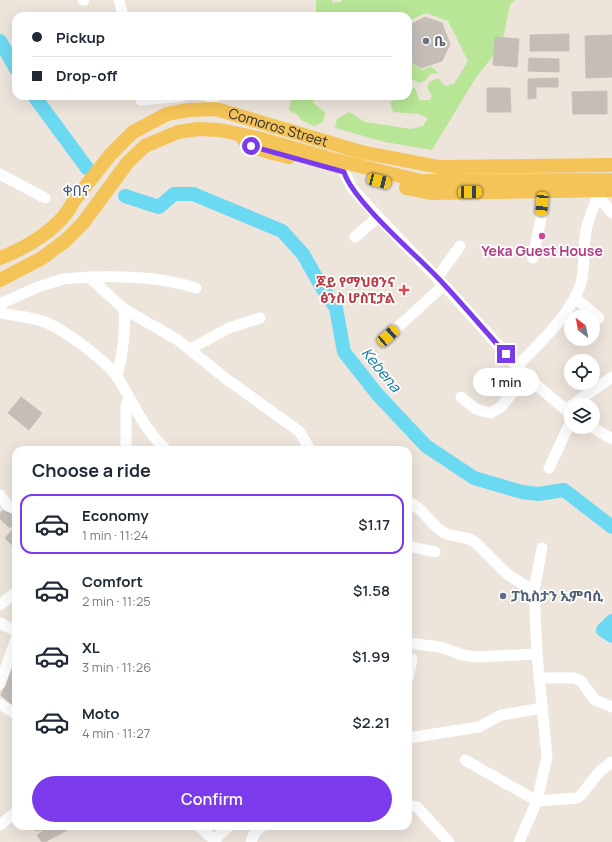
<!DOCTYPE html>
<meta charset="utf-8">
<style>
:root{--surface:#fff;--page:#f6f6f7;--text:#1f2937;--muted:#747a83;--line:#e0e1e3;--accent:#7c3aed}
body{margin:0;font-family:Manrope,"Noto Sans Ethiopic",sans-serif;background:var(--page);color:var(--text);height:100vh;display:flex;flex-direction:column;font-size:15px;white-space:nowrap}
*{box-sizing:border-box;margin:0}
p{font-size:13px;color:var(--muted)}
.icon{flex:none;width:22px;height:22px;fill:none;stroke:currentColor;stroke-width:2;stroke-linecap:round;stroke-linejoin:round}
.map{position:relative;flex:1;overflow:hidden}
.sheet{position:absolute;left:12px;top:446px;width:400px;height:384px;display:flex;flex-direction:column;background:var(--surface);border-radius:12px;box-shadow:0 4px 16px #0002}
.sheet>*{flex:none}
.banner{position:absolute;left:12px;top:12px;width:400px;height:88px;border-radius:12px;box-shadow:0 4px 16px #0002;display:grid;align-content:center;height:88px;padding:0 20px;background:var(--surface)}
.needle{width:26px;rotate:328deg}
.buttons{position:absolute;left:564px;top:310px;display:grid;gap:8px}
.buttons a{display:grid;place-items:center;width:36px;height:36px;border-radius:50%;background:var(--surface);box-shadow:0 4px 16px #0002;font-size:20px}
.end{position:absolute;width:18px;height:18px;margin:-9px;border:5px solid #7c3aed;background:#fff;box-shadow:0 0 0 2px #fff}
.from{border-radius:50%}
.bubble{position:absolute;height:28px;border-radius:14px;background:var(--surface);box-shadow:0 4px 16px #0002;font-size:13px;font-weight:600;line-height:28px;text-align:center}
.car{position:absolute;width:12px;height:24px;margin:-12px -6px;border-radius:5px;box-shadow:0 0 3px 1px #0007;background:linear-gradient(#f5c518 24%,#345 0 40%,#f5c518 0 76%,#345 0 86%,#f5c518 0)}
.banner b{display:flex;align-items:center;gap:14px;height:38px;font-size:15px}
.banner b+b{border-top:1px solid var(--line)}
.banner i{width:10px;height:10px;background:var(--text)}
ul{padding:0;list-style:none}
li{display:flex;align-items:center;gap:12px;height:60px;margin:0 8px 6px;padding:0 12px;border:2px solid transparent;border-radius:12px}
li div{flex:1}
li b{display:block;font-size:15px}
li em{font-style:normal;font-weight:600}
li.current{border-color:var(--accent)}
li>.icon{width:36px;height:36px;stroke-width:1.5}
h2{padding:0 20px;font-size:18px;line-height:48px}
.cta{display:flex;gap:8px;margin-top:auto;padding:8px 20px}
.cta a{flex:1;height:46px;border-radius:24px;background:var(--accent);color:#fff;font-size:16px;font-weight:600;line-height:46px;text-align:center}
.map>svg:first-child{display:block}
.green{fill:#b8e596}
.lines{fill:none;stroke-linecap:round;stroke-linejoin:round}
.river{stroke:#6bd9f2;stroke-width:14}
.building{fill:#c5beb8;stroke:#c8c0b5}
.minor{stroke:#fff;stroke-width:11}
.major{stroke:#f5c459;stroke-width:14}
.route{stroke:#7c3aed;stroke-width:5}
.worship-dot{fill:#6b7280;stroke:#fff;stroke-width:1.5}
.hotel-dot{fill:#d1479c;stroke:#fff;stroke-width:1.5}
.health-dot{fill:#e0444e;stroke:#fff;stroke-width:1.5}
.service-dot{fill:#5c6f8a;stroke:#fff;stroke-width:1.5}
.labels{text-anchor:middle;stroke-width:3.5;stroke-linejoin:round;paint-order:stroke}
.worship-label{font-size:14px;font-weight:bold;fill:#5b616d;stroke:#fff;text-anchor:start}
.street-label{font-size:14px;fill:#2a2a2a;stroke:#fff}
.hotel-label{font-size:14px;font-weight:bold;fill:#b23c85;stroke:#fff}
.health-label{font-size:14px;font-weight:bold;fill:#be3a42;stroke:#fff;text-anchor:end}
.service-label{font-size:14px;font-weight:bold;fill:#4e5e75;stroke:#fff;text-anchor:start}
.neighbourhood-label{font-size:15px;fill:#49567d;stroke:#fff}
.water-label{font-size:15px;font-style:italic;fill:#0978a0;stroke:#fff}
</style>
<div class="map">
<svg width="612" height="842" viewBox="0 0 612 842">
<rect width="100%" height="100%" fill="#ede4dc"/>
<!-- green -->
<g class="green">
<path d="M316 0H332L333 3 341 2 342 0H515L510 5 502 44 475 79 432 150 385 142 335 128 337 119 349 112 365 122 411 129 423 126 428 118 418 114 393 112 390 102 401 98 402 96H408V89L415 88 419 100H430L432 96 427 87 430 82 438 78 445 86 454 84 468 61 448 21 426 13 408 21V16H316Z"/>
<path d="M408 61 422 70 431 66 438 73 430 74 425 81 419 83 408 77Z"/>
<path d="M292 96H317L313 103 325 112 323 122 314 126 301 120 298 115 291 112 289 110Z"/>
</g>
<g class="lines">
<!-- river -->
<g class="river">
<path d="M0 41 16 69"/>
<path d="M34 96 87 168"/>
<path d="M125 196 159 207 174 194H193L282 231 303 254 321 286 336 308 344 352 378 395 426 446 474 478 522 492 538 494 564 490 612 527"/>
<path d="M612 621 603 630 612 636"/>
</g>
</g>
<!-- building -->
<g class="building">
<path d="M425 17 442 23 450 44 442 61 421 68 408 60V26Z"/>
<path d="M569 34V51H530V35Z"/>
<path d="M612 35V77L586 78 585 36Z"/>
<path d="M495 37 519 39 517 67 493 65Z"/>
<path d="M529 58 559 59V72L528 71Z"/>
<path d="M558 78V87H536V98L528 99V79Z"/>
<path d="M487 88H510L511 112H487Z"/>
<path d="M607 91V114H573L572 92Z"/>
<path d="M21 397 42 413 29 430 8 413Z"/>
<path d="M6 507 16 516V522L10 528 0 519V514Z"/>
<path d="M16 526V545L14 547 5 538Z"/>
<path d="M16 659V708H15L1 695Z"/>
<path d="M33 826H67L69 829 45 842H42L37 835 44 831 43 830 36 831Z"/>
</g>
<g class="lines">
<!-- minor -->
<g class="minor">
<path d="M83 0H84"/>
<path d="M119 0 123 16"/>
<path d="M139 96 141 100 182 96"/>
<path d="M208 96 212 99 216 109"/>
<path d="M344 172 352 188 378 217 444 285 526 376 566 410 571 406"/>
<path d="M0 174 45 198"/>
<path d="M598 196 612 213"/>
<path d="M355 237 378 217"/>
<path d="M533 258 541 218 543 190"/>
<path d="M89 277C125 276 161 277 196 288"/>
<path d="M437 278 460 246"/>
<path d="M575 298 599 318"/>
<path d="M0 304 38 287 63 279 89 277 124 309 178 340 225 378 300 432 310 450"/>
<path d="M0 313C15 316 31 317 45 322 63 329 107 361 117 377 135 404 141 426 166 450"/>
<path d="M388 336 444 285"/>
<path d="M190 349 229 328 260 318"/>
<path d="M517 366C539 344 572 313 581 283 585 266 583 249 586 231 588 217 596 205 599 191"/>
<path d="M117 376C123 353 126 333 124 309"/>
<path d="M461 397 476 409 490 413 501 407 526 376"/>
<path d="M572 405 612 377"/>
<path d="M592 427 612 439"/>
<path d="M126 450V406L129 398"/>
<path d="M549 468 571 421"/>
<path d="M0 495 8 506 16 509"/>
<path d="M408 502C423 507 429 524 443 532 453 538 465 535 475 542L507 574 534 591"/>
<path d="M408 546 435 552"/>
<path d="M0 605 16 592"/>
<path d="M0 623 16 631"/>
<path d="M408 643 440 647 463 655 477 657 537 654"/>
<path d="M408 678 412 659"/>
<path d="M540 678H574L581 681 595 700 612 707"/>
<path d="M0 684 16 639"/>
<path d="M0 704 16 714"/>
<path d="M408 738 479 727 501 715 543 708"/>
<path d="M465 760 537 801 577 798 581 795 600 771 612 762"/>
<path d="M408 805 417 807 449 842"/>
<path d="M0 825 16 812"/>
<path d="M199 826 216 842"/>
<path d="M214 840 229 826"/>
<path d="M251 842 254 834 262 826"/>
<path d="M519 842 537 801 547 757 537 654 534 591 542 548"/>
</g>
<!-- major -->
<g class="major">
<path d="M240 135C251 151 272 152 289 157"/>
<path d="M406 188 431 193 612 190"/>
<path id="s1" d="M0 258C26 248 61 228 73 202L111 154 133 132 167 114 188 110 216 109 361 152 439 167 612 165"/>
<path d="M0 280 42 258 65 241 83 223 128 162 145 146 178 132 198 129 220 130 258 138 335 160 421 181 612 180"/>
</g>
</g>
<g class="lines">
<!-- route -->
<path class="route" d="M251 146 344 172C353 201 414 253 437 277 461 302 483 329 506 354"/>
</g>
<!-- markers -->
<circle class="worship-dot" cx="426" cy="41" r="4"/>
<circle class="hotel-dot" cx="542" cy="236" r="4"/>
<path class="health-dot" d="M402 284h4v4h4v4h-4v4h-4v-4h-4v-4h4z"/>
<circle class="service-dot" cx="503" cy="596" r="4"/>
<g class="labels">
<!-- worship labels -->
<g class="worship-label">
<text x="434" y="46">ቤ</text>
</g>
<!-- street labels -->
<g class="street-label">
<text dy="5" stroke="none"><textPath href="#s1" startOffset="339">Comoros Street</textPath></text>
</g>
<!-- hotel labels -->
<g class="hotel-label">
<text x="542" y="256">Yeka Guest House</text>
</g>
<!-- health labels -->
<g class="health-label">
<text x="395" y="287">ጆይ የማህፀንና<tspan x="395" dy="16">ፅንስ ሆስፒታል</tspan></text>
</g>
<!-- service labels -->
<g class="service-label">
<text x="511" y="601">ፓኪስታን ኢምባሲ</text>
</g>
<!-- neighbourhood labels -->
<g class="neighbourhood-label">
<text x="76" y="196">ቀበና</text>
</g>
<!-- water labels -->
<g class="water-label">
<text transform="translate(381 370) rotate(51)" y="5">Kebena</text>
</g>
</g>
</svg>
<div class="buttons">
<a><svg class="needle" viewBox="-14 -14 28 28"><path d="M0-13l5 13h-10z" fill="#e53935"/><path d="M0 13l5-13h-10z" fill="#747a83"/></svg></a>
<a><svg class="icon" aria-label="locate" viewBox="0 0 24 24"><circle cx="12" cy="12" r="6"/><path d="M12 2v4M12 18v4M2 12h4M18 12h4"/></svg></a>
<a><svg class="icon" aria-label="layers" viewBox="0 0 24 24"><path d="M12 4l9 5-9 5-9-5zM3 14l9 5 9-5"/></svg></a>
</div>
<i class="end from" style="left:251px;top:146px"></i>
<i class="end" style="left:506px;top:354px"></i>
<div class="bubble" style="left:473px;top:368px;width:66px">1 min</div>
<i class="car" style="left:379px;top:181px;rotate:104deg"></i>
<i class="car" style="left:470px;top:192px;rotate:89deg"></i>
<i class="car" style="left:542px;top:204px;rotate:185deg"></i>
<i class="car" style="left:388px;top:336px;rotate:48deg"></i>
<div class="banner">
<b><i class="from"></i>Pickup</b>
<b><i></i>Drop-off</b>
</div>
<section class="sheet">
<h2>Choose a ride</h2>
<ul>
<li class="current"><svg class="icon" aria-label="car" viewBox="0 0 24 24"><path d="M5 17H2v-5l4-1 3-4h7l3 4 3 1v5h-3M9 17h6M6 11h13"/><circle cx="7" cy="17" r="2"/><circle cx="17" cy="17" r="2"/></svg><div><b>Economy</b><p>1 min · 11:24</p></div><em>$1.17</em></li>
<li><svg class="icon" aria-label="car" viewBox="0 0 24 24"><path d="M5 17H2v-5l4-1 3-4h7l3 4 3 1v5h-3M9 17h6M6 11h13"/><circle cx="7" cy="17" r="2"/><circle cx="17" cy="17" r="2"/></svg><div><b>Comfort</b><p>2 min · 11:25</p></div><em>$1.58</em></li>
<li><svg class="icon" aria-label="car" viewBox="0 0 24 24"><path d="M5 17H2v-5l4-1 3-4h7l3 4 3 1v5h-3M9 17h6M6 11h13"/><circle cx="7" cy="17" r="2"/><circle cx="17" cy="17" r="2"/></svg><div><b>XL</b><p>3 min · 11:26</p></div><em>$1.99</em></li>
<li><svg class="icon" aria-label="car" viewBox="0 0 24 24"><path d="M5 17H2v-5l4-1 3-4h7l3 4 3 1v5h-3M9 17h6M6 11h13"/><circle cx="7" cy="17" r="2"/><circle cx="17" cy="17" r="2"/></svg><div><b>Moto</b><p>4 min · 11:27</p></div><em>$2.21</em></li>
</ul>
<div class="cta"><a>Confirm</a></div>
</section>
</div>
